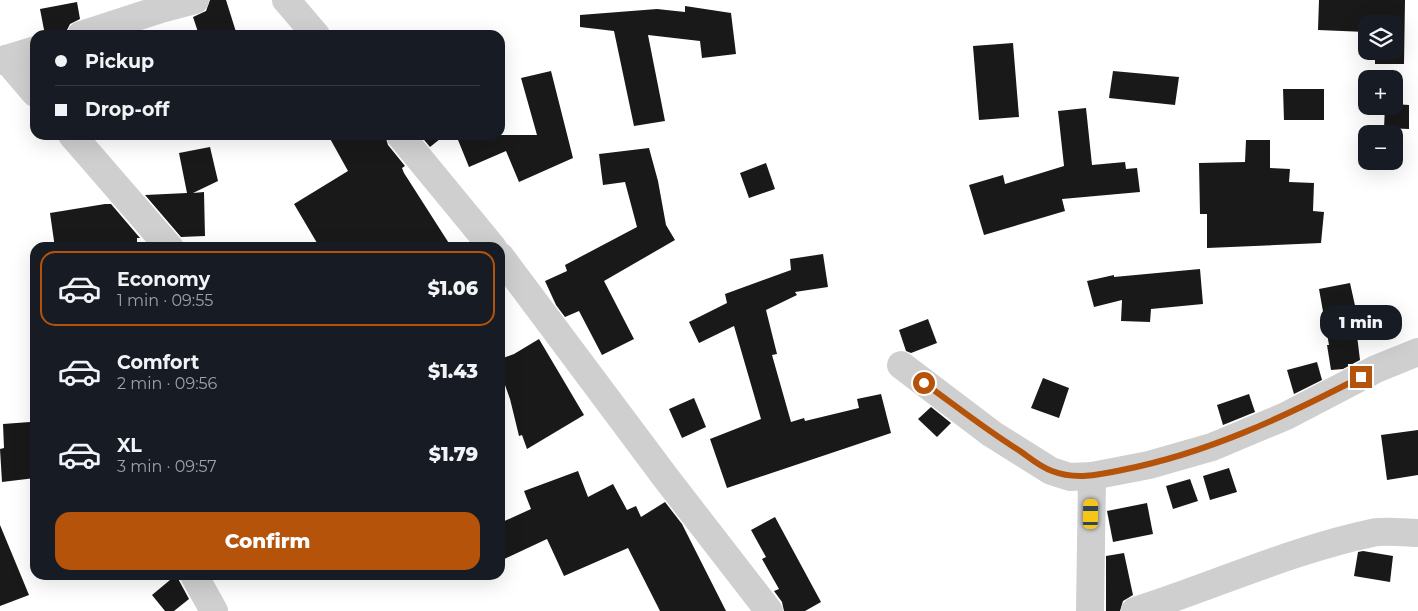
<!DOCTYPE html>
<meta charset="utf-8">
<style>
:root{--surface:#171b24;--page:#20242c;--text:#f1f3f6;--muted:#9ea1a6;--line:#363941;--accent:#b45309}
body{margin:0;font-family:Montserrat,sans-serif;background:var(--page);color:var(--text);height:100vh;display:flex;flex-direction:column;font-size:19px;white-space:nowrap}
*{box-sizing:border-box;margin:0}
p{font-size:16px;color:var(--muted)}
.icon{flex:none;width:28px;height:28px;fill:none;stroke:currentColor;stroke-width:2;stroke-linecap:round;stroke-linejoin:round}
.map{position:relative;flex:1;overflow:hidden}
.drawer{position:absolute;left:30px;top:242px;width:475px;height:338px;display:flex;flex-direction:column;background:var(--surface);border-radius:15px;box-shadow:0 5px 20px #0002}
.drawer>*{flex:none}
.hud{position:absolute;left:30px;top:30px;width:475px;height:110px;border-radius:15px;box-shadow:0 5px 20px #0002;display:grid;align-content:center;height:110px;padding:0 25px;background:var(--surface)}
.controls{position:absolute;left:1358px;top:15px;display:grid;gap:10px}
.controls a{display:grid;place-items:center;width:45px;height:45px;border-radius:10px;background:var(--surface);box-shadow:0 5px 20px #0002;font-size:25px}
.end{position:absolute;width:22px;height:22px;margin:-11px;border:6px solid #b45309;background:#fff;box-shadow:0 0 0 2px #fff}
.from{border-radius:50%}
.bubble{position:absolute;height:35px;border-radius:15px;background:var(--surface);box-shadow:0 5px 20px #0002;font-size:16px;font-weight:800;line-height:35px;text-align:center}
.car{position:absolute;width:15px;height:30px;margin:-15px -8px;border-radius:6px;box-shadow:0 0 4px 1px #0007;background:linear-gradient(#f5c518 24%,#345 0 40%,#f5c518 0 76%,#345 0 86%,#f5c518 0)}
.hud b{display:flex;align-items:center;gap:18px;height:48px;font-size:19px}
.hud b+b{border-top:1px solid var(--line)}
.hud i{width:12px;height:12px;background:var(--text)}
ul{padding:9px 0 0;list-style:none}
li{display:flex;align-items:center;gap:15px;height:75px;margin:0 10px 8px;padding:0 15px;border:2px solid transparent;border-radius:15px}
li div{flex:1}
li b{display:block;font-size:19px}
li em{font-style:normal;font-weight:800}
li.on{border-color:var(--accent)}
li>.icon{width:45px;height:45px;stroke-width:1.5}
.action{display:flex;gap:10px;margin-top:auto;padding:10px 25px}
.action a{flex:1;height:58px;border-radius:15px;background:var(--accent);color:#fff;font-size:20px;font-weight:800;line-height:58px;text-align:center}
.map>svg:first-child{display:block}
.building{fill:#191919}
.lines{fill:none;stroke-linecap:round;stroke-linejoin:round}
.minor{stroke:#cfcfcf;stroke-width:28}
.route{stroke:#b45309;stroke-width:6}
</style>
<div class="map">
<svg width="1418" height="611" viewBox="0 0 1418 611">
<rect width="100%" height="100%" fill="#fff"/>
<!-- building -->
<g class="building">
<path d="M210 0H226L237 35H199L193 17 206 11Z"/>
<path d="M1319 0H1405L1404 64H1375V51H1394V24H1366V32L1318 30Z"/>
<path d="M77 2 80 19 70 24 66 32 45 35 40 9Z"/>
<path d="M685 6 731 13 736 54 702 58 700 41 648 35 665 121 634 126 614 31 580 27V15L657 9 685 12Z"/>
<path d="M1013 43 1019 117 979 120 973 46Z"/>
<path d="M551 71 573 158 519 182 506 151 469 167 456 135H537L521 78Z"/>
<path d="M1113 71 1179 77 1175 105 1109 98Z"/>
<path d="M1283 89H1324V120H1284Z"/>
<path d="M1394 104 1409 105V129L1384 128 1385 106H1394Z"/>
<path d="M1086 108 1092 165 1125 162 1126 169 1137 168 1140 192 1062 199 1065 211 984 235 969 185 1003 175 1005 184 1064 166 1058 111Z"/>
<path d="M328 135H385L388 145 405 166 402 168 404 173 452 248H320L294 204 348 171Z"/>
<path d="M420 135H445L430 147Z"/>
<path d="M1246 140H1270V168L1290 169 1289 182 1314 183 1313 211 1324 212 1321 243 1207 248V214H1200L1199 163 1245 162Z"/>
<path d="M210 147 218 181 193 193 204 192 205 236 181 237 145 195 187 193 179 153Z"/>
<path d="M649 148 658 181 666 225 675 240 604 281 634 339 602 355 579 311 565 317 556 305 545 281 567 271 565 265 637 227 625 182 603 185 599 154Z"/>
<path d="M766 163 775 189 749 198 740 173Z"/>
<path d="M105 204H111L140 238H137V248H55L50 213Z"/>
<path d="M823 254 828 287 795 292 797 295 766 310 777 354 772 355 791 422 804 418 805 421 859 408 857 399 881 394 891 433 727 488 710 439 761 419 734 326 699 343 689 322 727 303 725 294 791 270 790 259Z"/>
<path d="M1200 269 1203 304 1151 309 1150 322 1121 321 1122 300 1094 307 1087 281 1114 275V277Z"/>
<path d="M1350 283 1356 310 1354 311 1360 360 1343 369 1331 370 1327 345H1329L1319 289Z"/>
<path d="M928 319 937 343 911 353 906 351 899 330Z"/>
<path d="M539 339 584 415 527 449 522 435 519 436 510 399 500 371V359L514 354Z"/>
<path d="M1317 362 1322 380 1294 394 1287 370Z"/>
<path d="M1043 378 1069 388 1059 418 1031 408Z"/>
<path d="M1249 394 1255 412 1223 425 1217 405Z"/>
<path d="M694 398 706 427 682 438 669 409Z"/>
<path d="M931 407 951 423 937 437 918 419Z"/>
<path d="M30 422 31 444H35V478L2 482 0 449 4 448 3 424Z"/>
<path d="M1418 430V475L1387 480 1381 435Z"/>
<path d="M1229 468 1237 492 1210 500 1203 476Z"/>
<path d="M578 471 588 497 613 484 627 510 636 506 641 517 665 502 682 524 726 611H660L628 548 564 576 547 539 500 561V523L531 509 524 491Z"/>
<path d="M1190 479 1198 501 1173 509 1166 486Z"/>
<path d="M1147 503 1153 534 1113 542 1107 511Z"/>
<path d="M775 517 821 602 805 611H784L782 602 774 591 779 589 762 559 766 557 751 530Z"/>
<path d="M0 525 29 595 0 606Z"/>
<path d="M1363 551 1393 556 1390 582 1354 576 1358 552Z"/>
<path d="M1124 553 1133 595 1123 601 1120 611H1106V556Z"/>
<path d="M176 575 189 599 174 611H165L152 595Z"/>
</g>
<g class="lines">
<!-- minor -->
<g class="minor">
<path d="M286 0 316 35"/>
<path d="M81 35 161 9 195 0"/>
<path d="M6 59 35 93"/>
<path d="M0 61 35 50"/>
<path d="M72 135 170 248"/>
<path d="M400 135 493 248"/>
<path d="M500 256 666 478 769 611"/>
<path d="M901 365 992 434 1051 471 1070 477 1092 476 1149 465 1212 447 1286 416 1376 369 1418 352"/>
<path d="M194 575 214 611"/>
<path d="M1090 611 1092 476"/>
<path d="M1135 611C1214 586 1291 550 1372 533 1386 530 1403 533 1418 533"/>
</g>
</g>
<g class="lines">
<!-- route -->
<path class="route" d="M924 383C956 406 986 430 1020 451 1030 458 1040 467 1052 471 1075 480 1098 475 1122 470 1208 453 1284 417 1361 377"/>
</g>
</svg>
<div class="controls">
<a><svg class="icon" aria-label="layers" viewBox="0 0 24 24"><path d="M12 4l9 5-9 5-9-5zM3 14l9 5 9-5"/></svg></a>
<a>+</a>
<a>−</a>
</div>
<i class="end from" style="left:924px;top:383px"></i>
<i class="end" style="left:1361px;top:377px"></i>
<div class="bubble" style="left:1320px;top:305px;width:82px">1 min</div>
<i class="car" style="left:1091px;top:514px;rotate:1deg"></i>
<div class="hud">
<b><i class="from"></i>Pickup</b>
<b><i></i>Drop-off</b>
</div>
<section class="drawer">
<ul>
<li class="on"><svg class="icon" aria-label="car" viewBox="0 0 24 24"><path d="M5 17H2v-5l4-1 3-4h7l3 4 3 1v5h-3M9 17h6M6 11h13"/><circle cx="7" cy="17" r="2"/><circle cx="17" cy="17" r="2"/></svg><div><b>Economy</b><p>1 min · 09:55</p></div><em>$1.06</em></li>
<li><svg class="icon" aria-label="car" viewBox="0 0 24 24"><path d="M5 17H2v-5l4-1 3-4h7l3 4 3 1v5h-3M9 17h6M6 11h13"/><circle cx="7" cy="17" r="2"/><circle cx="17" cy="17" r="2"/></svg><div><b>Comfort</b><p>2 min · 09:56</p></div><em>$1.43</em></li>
<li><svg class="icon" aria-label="car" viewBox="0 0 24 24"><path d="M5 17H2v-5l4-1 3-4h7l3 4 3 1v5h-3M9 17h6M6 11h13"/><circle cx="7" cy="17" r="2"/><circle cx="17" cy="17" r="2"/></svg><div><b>XL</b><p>3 min · 09:57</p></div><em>$1.79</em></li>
</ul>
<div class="action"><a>Confirm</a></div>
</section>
</div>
